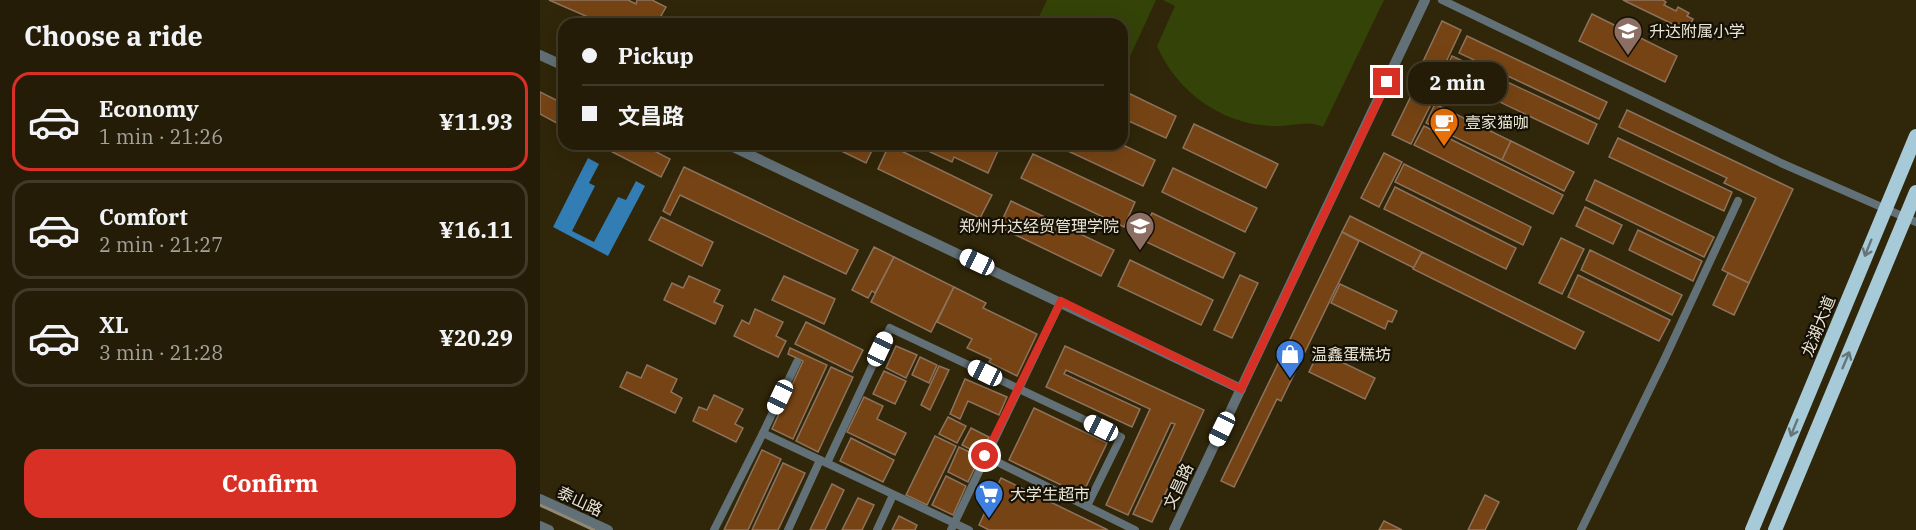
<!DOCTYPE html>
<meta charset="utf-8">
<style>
:root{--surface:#241c07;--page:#302915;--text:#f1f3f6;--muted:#a3a19b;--line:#413a28;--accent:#d93025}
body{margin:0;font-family:"IBM Plex Serif","Noto Sans SC",serif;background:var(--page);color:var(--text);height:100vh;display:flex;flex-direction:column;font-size:22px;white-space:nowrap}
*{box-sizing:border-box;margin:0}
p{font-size:20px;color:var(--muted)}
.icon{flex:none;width:33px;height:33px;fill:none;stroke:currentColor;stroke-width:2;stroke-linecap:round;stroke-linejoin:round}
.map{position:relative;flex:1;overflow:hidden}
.panel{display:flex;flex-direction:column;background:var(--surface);width:540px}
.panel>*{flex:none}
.guide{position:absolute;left:18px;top:18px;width:570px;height:132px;border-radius:18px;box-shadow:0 6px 24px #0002,0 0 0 2px var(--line);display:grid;align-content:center;height:132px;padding:0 24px;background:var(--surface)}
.end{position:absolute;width:27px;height:27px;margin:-14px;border:8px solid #d93025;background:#fff;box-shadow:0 0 0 3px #fff}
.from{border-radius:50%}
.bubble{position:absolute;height:42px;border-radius:18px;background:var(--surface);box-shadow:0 6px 24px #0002,0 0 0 2px var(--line);font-size:20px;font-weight:700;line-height:42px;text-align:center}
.car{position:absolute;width:18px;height:36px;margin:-18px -9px;border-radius:8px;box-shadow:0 0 4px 2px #0007;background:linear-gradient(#fff 24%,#345 0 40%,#fff 0 76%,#345 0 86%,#fff 0)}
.guide b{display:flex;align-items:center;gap:21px;height:57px;font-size:22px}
.guide b+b{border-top:2px solid var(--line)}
.guide i{width:15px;height:15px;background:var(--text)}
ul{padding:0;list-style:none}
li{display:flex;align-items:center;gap:18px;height:99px;margin:0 12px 9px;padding:0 12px;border:3px solid var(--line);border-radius:18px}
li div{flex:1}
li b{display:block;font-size:22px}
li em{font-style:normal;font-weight:700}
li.current{border-color:var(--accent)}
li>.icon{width:54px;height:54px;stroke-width:1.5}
h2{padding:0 24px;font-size:27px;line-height:72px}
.primary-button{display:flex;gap:12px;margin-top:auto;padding:12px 24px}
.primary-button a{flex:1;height:69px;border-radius:18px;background:var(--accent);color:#fff;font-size:24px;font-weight:700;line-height:69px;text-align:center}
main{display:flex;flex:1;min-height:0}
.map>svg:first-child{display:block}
.green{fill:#344308}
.water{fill:#337db5}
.building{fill:#764414;stroke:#8d725d;stroke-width:1.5}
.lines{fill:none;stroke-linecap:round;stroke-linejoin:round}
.minor{stroke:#627177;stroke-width:8}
.tertiary{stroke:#627177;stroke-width:10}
.trunk{stroke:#a7cad8;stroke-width:14}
.rail{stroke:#918973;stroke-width:3}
.oneway{stroke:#657679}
.route{stroke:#d93025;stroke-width:8}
.labels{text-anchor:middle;stroke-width:4.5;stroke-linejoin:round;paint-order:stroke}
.poi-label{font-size:16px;fill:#eae4d3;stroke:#141005;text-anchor:start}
.street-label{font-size:16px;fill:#eae4d3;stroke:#141005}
</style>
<main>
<section class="panel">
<h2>Choose a ride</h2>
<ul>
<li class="current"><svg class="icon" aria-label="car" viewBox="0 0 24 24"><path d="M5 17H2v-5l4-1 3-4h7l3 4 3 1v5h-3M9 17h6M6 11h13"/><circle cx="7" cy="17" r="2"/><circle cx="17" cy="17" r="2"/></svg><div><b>Economy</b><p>1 min · 21:26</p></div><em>¥11.93</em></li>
<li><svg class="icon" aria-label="car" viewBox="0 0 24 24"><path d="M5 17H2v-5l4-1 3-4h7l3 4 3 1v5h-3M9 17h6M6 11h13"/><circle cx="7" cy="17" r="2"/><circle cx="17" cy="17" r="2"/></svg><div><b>Comfort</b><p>2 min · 21:27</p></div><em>¥16.11</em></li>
<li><svg class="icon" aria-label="car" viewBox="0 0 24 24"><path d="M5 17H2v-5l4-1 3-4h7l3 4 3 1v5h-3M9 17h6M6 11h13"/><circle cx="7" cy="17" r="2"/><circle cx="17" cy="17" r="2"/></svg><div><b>XL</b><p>3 min · 21:28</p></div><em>¥20.29</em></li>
</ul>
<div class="primary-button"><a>Confirm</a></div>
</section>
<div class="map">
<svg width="1376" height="530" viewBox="0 0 1376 530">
<rect width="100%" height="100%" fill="#302609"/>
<!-- green -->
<g class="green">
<path d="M507 0H616L586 65 582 63V24H499L496 23Z"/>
<path d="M623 0H844L783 127C768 119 750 127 733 126 682 125 637 92 617 46L635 6Z"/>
</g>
<!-- water -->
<path class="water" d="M48 158 59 164 49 183 55 186 32 231 54 242 78 197 86 200 96 181 105 186 68 256 13 227Z"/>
<!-- building -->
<g class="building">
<path d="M9 0H88L96 4 97 0H112L126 7 121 16 137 24H64Z"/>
<path d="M1083 0H1123L1126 2 1124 5 1136 11 1138 7 1149 13 1147 16 1153 19 1147 31Z"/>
<path d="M1052 14 1137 56 1125 82 1039 41Z"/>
<path d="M902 21 921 30 899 77 880 68Z"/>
<path d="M927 36 1067 102 1059 119 919 53Z"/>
<path d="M912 56 1057 124 1048 144 903 75Z"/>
<path d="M582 90 636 116 626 138 582 118Z"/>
<path d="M0 92 24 104V127L0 114Z"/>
<path d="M873 92 892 102 871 144 852 135Z"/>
<path d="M895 104 971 141 962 160 886 123Z"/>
<path d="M1087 110 1253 189 1209 283 1182 270 1216 198 1184 183 1187 178 1079 127Z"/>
<path d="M654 124 738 164 726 188 643 148Z"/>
<path d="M884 126 1023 195 1013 214 874 145Z"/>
<path d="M1078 138 1192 192 1184 211 1069 157Z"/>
<path d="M971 141 1034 172 1024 191 962 160Z"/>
<path d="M57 144H101L130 159 121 177Z"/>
<path d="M287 144H335L326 163Z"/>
<path d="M394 144H461L448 173 414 157 412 162 390 152Z"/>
<path d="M513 144H581L615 160 603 186Z"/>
<path d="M349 145 452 195 440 218 338 169Z"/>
<path d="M844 153 862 162 839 207 821 198Z"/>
<path d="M493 154 595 202 584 227 481 178Z"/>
<path d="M864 164 991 227 983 245 855 182Z"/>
<path d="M144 167 318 250 306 274 140 195 130 215 123 211Z"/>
<path d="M633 168 717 208 705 232 622 192Z"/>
<path d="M1055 180 1174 237 1164 257 1046 200Z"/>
<path d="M855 187 976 248 966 269 844 209Z"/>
<path d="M471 201 574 250 561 276 459 227Z"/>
<path d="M1045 207 1082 225 1073 244 1036 226Z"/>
<path d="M612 213 695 253 683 278 600 239Z"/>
<path d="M810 216 882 252 874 268 802 232Z"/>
<path d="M121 217 173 242 162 266 109 240Z"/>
<path d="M1098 230 1162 261 1153 281 1089 250Z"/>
<path d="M802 232 819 241 741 401 737 399 694 487 681 481Z"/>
<path d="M1021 238 1044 249 1022 294 999 283Z"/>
<path d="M334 247 354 257 335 293 332 291 328 298 312 290Z"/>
<path d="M1050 250 1142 295 1132 315 1041 270Z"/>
<path d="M882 252 1044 332 1035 349 873 269Z"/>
<path d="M354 257 414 287 391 332 331 302Z"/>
<path d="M590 260 673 300 661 325 578 286Z"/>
<path d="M1188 273 1209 283 1194 315 1173 305Z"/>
<path d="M700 275 718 283 692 338 674 330Z"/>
<path d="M1038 275 1130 320 1119 341 1028 297Z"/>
<path d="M149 276 180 290 174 302 183 306 175 324 124 300 132 283 143 288Z"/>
<path d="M244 276 295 299 284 324 232 300Z"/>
<path d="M800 284 857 311 852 322 848 321 845 329 791 303Z"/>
<path d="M414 287 446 303 443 308 497 334 477 376 449 362 451 359 427 348 432 339 397 322Z"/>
<path d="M215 309 243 322 236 336 246 341 238 357 194 336 202 320 209 324Z"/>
<path d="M266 322 323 350 312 372 255 344Z"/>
<path d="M356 346 377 355 366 378 346 368Z"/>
<path d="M525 346 664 410 612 522 593 514 635 424 631 423 588 515 566 505 610 409 526 370 524 374 600 409 592 427 506 387Z"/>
<path d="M250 348 287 365 253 439 232 429 263 361 248 354Z"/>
<path d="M779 351 835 378 825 399 769 372Z"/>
<path d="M380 357 397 365 389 383 372 375Z"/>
<path d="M107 365 137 379 131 392 142 398 135 413 80 387 87 372 101 378Z"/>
<path d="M399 366 409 370 390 410 381 405Z"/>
<path d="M291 367 313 377 278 452 256 441Z"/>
<path d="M344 371 366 381 355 404 333 394Z"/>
<path d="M425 379 467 397 459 415 428 401 420 419 410 414Z"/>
<path d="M174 395 203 409 195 424 203 428 196 442 153 421 159 407 167 410Z"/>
<path d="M324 397 343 406 337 419 366 433 355 455 307 432Z"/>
<path d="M494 408 567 443 542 495 469 460Z"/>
<path d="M408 417 426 426 417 443 399 434Z"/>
<path d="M431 428 449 437 440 454 422 445Z"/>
<path d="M395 436 416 446 387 505 366 495Z"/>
<path d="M311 438 354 460 343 482 300 461Z"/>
<path d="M419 447 440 457 428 482 408 472Z"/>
<path d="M222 450 241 459 208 530H184Z"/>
<path d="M243 463 265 473 238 530H212Z"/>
<path d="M406 476 426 486 413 515 392 505Z"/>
<path d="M461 478 568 530H449L439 525Z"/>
<path d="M292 484 304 490 285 530H270Z"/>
<path d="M945 495 959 502 945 530H928Z"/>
<path d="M318 498 334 505 322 530H302Z"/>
<path d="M359 516 377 525 375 530H352Z"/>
<path d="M844 521 862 530H839Z"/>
</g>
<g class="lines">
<!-- minor -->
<g class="minor">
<path d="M902 0 1241 163 1376 222"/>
<path d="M223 433 429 530"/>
<path d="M445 456 595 530"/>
<path d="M287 463 350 328 581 437 547 506"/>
<path d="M174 530 223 433 257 362"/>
<path d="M248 530 280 460"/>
<path d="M337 530 353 495"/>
<path d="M411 530 521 301"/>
<path d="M1041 530 1125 358 1198 201"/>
</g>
<!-- tertiary -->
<g class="tertiary">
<path d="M0 55 24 66"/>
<path d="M187 144 701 389"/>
<path d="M0 499 68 530"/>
<path d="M0 526 9 530"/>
<path d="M634 530 885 0"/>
</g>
<!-- trunk -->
<g class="trunk">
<path d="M1212 530 1376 136"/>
<path d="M1235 530 1376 192"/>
</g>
<!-- rail -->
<path class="rail" d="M0 505 54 530"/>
</g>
<!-- one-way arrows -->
<defs><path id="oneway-shaft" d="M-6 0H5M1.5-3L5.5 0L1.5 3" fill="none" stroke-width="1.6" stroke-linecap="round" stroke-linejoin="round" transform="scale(1.5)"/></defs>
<g class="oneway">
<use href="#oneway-shaft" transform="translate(1328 248) rotate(112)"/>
<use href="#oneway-shaft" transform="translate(1306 360) rotate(-67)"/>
<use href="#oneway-shaft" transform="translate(1254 428) rotate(112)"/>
</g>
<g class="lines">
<!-- route -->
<path class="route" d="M445 456 521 301 701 389 847 82"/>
</g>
<!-- icons -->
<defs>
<g id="school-pin" transform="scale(1.5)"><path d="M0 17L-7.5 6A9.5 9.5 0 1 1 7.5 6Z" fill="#8d6e63" stroke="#141005"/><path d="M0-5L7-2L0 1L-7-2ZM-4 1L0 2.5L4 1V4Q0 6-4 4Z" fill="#fff"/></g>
<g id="cafe-pin" transform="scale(1.5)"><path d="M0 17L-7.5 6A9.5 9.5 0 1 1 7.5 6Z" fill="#e8710a" stroke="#141005"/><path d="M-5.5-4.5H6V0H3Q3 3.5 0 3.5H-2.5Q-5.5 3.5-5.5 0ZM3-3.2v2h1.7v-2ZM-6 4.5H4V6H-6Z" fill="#fff"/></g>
<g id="university-pin" transform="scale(1.5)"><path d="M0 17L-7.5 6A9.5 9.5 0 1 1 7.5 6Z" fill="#8d6e63" stroke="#141005"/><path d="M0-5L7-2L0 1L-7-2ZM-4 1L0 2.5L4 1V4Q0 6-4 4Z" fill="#fff"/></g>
<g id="shop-pin" transform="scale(1.5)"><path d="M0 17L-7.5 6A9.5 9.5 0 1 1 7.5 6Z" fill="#3f7fe0" stroke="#141005"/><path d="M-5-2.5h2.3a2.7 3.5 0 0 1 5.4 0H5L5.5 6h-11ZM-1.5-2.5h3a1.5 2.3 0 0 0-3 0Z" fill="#fff"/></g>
<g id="supermarket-pin" transform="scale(1.5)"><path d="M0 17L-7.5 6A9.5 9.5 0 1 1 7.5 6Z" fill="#3f7fe0" stroke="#141005"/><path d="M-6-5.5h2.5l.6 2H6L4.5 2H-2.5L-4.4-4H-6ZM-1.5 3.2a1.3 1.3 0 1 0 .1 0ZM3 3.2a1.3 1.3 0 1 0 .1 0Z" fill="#fff"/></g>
</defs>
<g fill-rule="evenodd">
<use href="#school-pin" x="1088" y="31"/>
<use href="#cafe-pin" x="904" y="122"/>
<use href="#university-pin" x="600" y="226"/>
<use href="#shop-pin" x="750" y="354"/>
<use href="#supermarket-pin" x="449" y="494"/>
</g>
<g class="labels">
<!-- poi labels -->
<g class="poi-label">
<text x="1109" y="37">升达附属小学</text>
<text x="925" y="128">壹家猫咖</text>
<text x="579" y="232" text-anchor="end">郑州升达经贸管理学院</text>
<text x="771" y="360">温鑫蛋糕坊</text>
<text x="470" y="500">大学生超市</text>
</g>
<!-- street labels -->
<g class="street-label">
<text transform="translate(1278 326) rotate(-68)" y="6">龙湖大道</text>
<text transform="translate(638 486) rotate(-65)" y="6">文昌路</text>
<text transform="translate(40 501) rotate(25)" y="6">泰山路</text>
</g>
</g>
</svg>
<i class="end from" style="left:445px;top:456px"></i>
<i class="end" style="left:847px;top:82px"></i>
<div class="bubble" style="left:868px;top:62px;width:99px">2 min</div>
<i class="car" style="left:437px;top:262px;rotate:295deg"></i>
<i class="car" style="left:340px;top:349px;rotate:25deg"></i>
<i class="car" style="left:445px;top:373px;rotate:296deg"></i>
<i class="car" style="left:240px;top:397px;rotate:205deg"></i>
<i class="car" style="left:561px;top:428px;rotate:296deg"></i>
<i class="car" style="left:682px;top:429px;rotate:206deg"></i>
<div class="guide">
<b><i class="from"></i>Pickup</b>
<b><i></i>文昌路</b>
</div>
</div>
</main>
